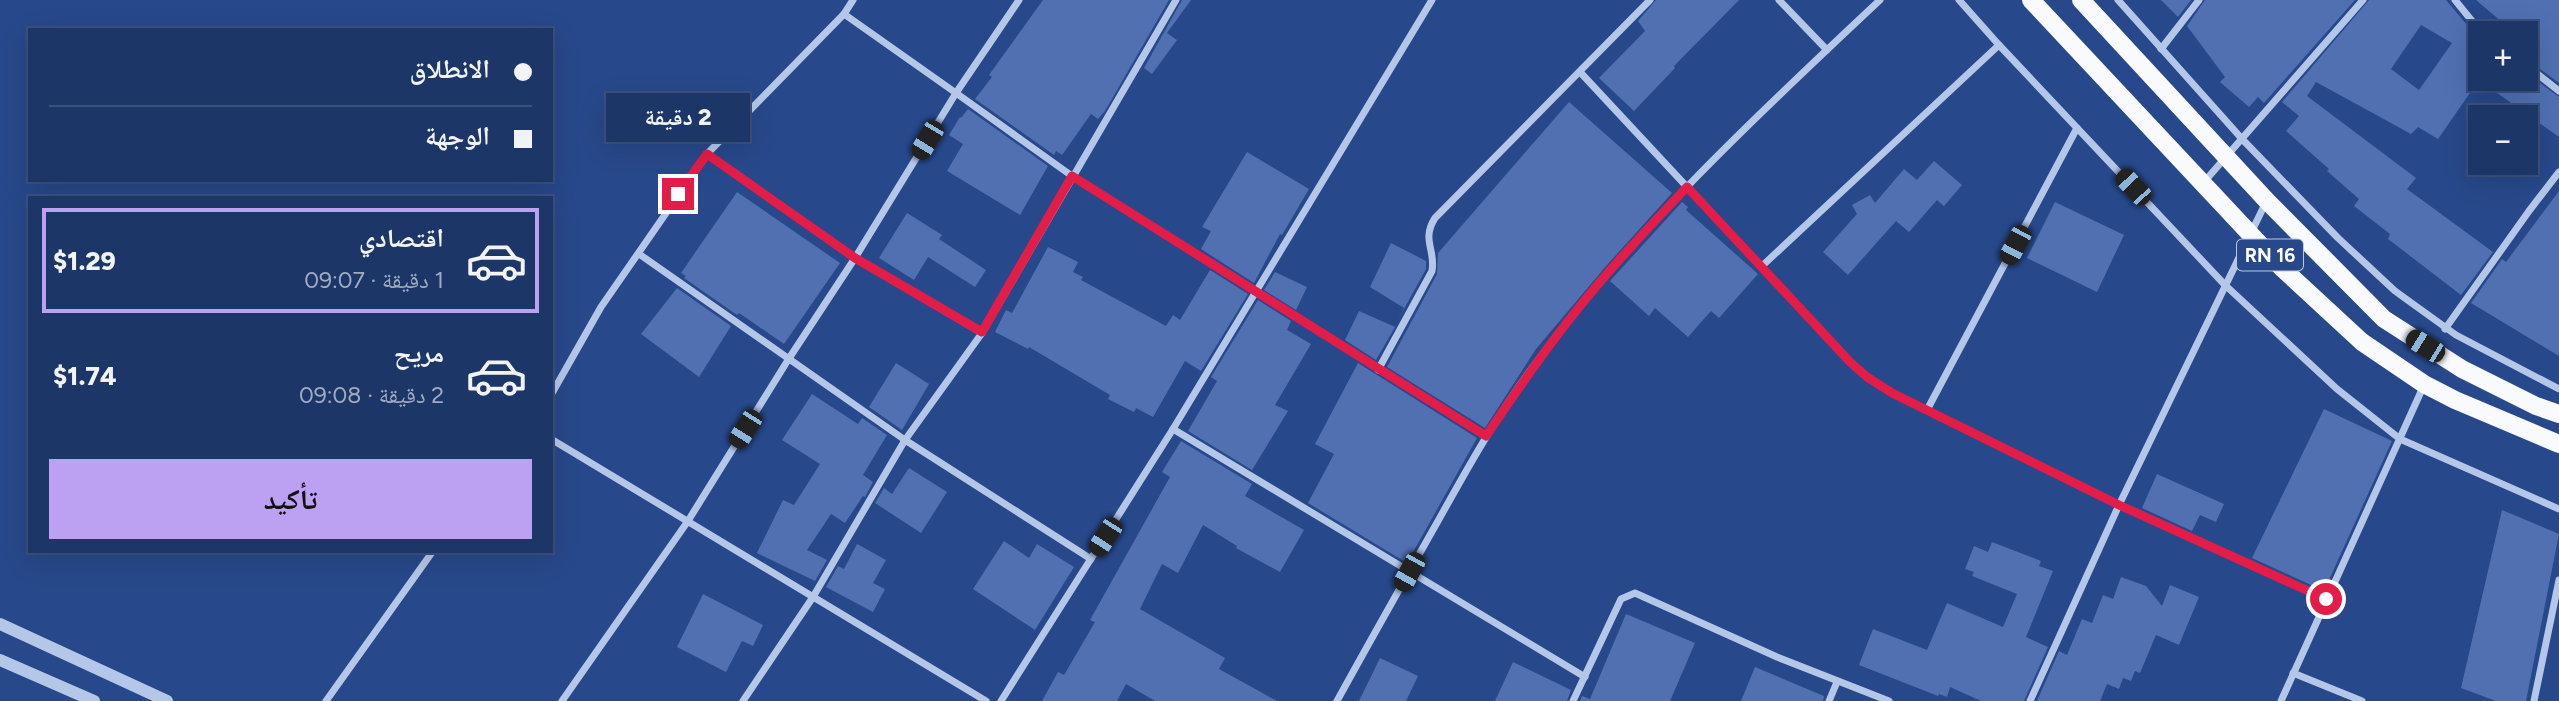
<!DOCTYPE html>
<html lang="ar">
<meta charset="utf-8">
<style>
:root{--surface:#1d3668;--page:#253e6e;--text:#f1f3f6;--muted:#a0abc0;--line:#3b507c;--accent:#bca0f2}
body{margin:0;font-family:Figtree,"Noto Naskh Arabic",sans-serif;background:var(--page);color:var(--text);direction:rtl;height:100vh;display:flex;flex-direction:column;font-size:26px;white-space:nowrap}
*{box-sizing:border-box;margin:0}
p{font-size:23px;color:var(--muted)}
.icon{flex:none;width:38px;height:38px;fill:none;stroke:currentColor;stroke-width:2;stroke-linecap:round;stroke-linejoin:round}
.map{position:relative;flex:1;overflow:hidden;direction:ltr}
.panel{position:absolute;left:28px;top:196px;width:525px;height:357px;display:flex;flex-direction:column;background:var(--surface);border-radius:0px;box-shadow:0 7px 28px #0002,0 0 0 2px var(--line);direction:rtl}
.panel>*{flex:none}
.banner{position:absolute;left:28px;top:28px;width:525px;height:154px;border-radius:0px;box-shadow:0 7px 28px #0002,0 0 0 2px var(--line);direction:rtl;display:grid;align-content:center;height:154px;padding:0 21px;background:var(--surface)}
.fabs{position:absolute;left:2468px;top:21px;display:grid;gap:14px}
.fabs a{display:grid;place-items:center;width:70px;height:70px;border-radius:0px;background:var(--surface);box-shadow:0 7px 28px #0002,0 0 0 2px var(--line);font-size:35px}
.end{position:absolute;width:32px;height:32px;margin:-16px;border:9px solid #e11d48;background:#fff;box-shadow:0 0 0 4px #fff}
.from{border-radius:50%}
.bubble{position:absolute;height:49px;border-radius:0px;background:var(--surface);box-shadow:0 7px 28px #0002,0 0 0 2px var(--line);font-size:23px;font-weight:800;line-height:49px;text-align:center;direction:rtl}
.car{position:absolute;width:21px;height:42px;margin:-21px -10px;border-radius:9px;box-shadow:0 0 5px 2px #0007;background:linear-gradient(#222 24%,#8ab4d8 0 40%,#222 0 76%,#8ab4d8 0 86%,#222 0)}
.banner b{display:flex;align-items:center;gap:24px;height:66px;font-size:26px}
.banner b+b{border-top:2px solid var(--line)}
.banner i{width:18px;height:18px;background:var(--text)}
ul{padding:12px 0 0;list-style:none}
li{display:flex;align-items:center;gap:21px;height:105px;margin:0 14px 10px;padding:0 7px;border:4px solid transparent;border-radius:0px}
li div{flex:1}
li b{display:block;font-size:26px}
li em{font-style:normal;font-weight:800}
li.active{border-color:var(--accent)}
li>.icon{width:63px;height:63px;stroke-width:1.5}
.action{display:flex;gap:14px;margin-top:auto;padding:14px 21px}
.action a{flex:1;height:80px;border-radius:0px;background:var(--accent);color:#111;font-size:28px;font-weight:800;line-height:80px;text-align:center}
.map>svg:first-child{display:block}
.building{fill:#5070b2;fill-rule:evenodd}
.lines{fill:none;stroke-linecap:round;stroke-linejoin:round}
.minor{stroke:#b5c7e9;stroke-width:7}
.tertiary{stroke:#b5c7e9;stroke-width:12}
.primary{stroke:#f9fafe;stroke-width:18}
.route{stroke:#e11d48;stroke-width:9}
.labels{text-anchor:middle;stroke-width:7;stroke-linejoin:round;paint-order:stroke}
.shield{fill:#27488a;stroke:#bec8dc;stroke-width:2}
.shield-label{font-size:19px;font-weight:bold;fill:#fff}
</style>
<div class="map">
<svg width="2559" height="701" viewBox="0 0 2559 701">
<rect width="100%" height="100%" fill="#27488a"/>
<!-- building -->
<g class="building">
<path d="M1043 0H1169L1105 111 1098 119 1091 114 1062 155 1056 151 1054 155 975 99 992 77 989 75Z"/>
<path d="M1182 0H1191L1167 33 1177 40 1152 74 1144 68Z"/>
<path d="M1656 0H1739L1674 66 1675 68 1634 111 1599 78 1645 31 1638 21Z"/>
<path d="M2161 0H2191L2178 17Z"/>
<path d="M2205 0H2355L2264 103 2258 97 2249 107 2220 82 2225 77 2187 26Z"/>
<path d="M2369 0H2446L2467 25 2480 35V79H2525V72L2559 97V137L2479 80 2438 139 2418 127 2411 134 2316 82 2307 96 2416 178 2407 189 2493 252 2461 295 2388 239 2390 234 2354 206 2359 199 2327 171 2329 169 2286 131 2299 116 2282 102ZM2421 25 2452 43 2419 90 2391 69Z"/>
<path d="M2476 0H2559V83L2525 58V33H2515Z"/>
<path d="M1569 102 1672 193 1607 265 1536 349 1485 428 1387 367 1437 274 1438 253Z"/>
<path d="M968 109 1048 166 1020 215 947 171 963 144 949 135 960 117 961 118Z"/>
<path d="M1247 152 1309 189 1282 235 1280 234 1254 283 1201 249 1211 231 1202 227Z"/>
<path d="M1934 161 1962 185 1944 206 1937 200 1909 232 1896 221 1848 275 1823 252 1857 214 1852 205 1870 195 1875 203 1904 169 1917 180Z"/>
<path d="M2559 191V356L2471 303 2502 259 2506 262Z"/>
<path d="M737 192 840 263 784 344 739 313 737 315 684 278 686 276 681 273Z"/>
<path d="M1682 202 1688 207 1686 210 1758 274 1719 318 1711 311 1688 337 1655 308 1649 316 1610 281Z"/>
<path d="M2055 202 2124 235 2097 292 2027 258Z"/>
<path d="M907 213 942 235 939 239 986 270 975 287 928 257 914 280 879 258Z"/>
<path d="M1391 243 1426 261V269L1398 320 1404 308 1370 287Z"/>
<path d="M1048 247 1078 262 1073 272 1083 277 1081 280 1166 326 1173 315 1180 320 1210 270 1248 294 1201 371 1185 361 1153 417 1136 408 1134 412 1108 399 1110 395 1029 347 1028 349 995 332 1006 310 1012 313Z"/>
<path d="M1275 272 1307 287 1296 310 1264 290Z"/>
<path d="M677 288 731 326 699 377 641 334Z"/>
<path d="M1258 300 1291 321 1287 330 1311 344 1275 405 1288 411 1252 470 1188 431 1217 381 1211 377Z"/>
<path d="M1359 311 1395 327 1376 360 1345 340Z"/>
<path d="M896 363 929 384 902 430 869 407Z"/>
<path d="M1358 363 1477 438 1407 563 1308 503 1334 454 1315 444Z"/>
<path d="M812 394 858 424 862 418 887 435 863 475 873 482 865 497 863 496 845 523 831 514 807 550 827 560 815 581 757 553 783 500 794 505 820 464 782 440Z"/>
<path d="M2324 409 2392 441 2324 591 2252 558Z"/>
<path d="M1181 441 1252 484 1245 496 1304 530 1280 572 1236 548 1237 546 1203 525 1178 573 1162 564 1140 609 1225 658 1219 669 1277 701H1155L1126 684 1117 701H1042L1058 672 1064 675 1095 622 1090 620 1170 477 1162 472Z"/>
<path d="M909 468 947 492 921 533 875 503 884 488 892 494Z"/>
<path d="M2157 474 2224 504 2216 522 2200 515 2192 531 2142 508Z"/>
<path d="M2502 510 2559 534 2526 701H2496L2461 688Z"/>
<path d="M1004 541 1029 558 1037 544 1074 567 1035 630 973 589Z"/>
<path d="M1992 542 2041 561 2039 566 2053 571 2026 637 2048 647 2024 701H1981L1950 687 1947 697 1939 694 1938 696 1859 665 1873 629 1927 650 1947 603 2003 627 2017 594 1972 576 1974 572 1965 569 1974 546 1988 552Z"/>
<path d="M857 544 886 560 873 583 885 589 873 612 826 587 838 566 844 569Z"/>
<path d="M2121 577 2146 586 2162 606 2170 585 2199 597 2179 645 2156 635 2140 673 2135 671 2131 681 2123 678 2119 689 2107 684 2100 701H2037L2059 651 2067 655 2082 619 2092 623 2103 595 2113 599Z"/>
<path d="M703 594 763 625 753 646 742 641 726 672 677 647Z"/>
<path d="M1626 614 1695 643 1670 701H1580L1582 696 1590 699Z"/>
<path d="M1380 658 1418 676 1406 701H1359Z"/>
<path d="M1513 662 1571 690 1567 701H1495Z"/>
<path d="M1755 667 1824 696 1823 701H1741Z"/>
</g>
<g class="lines">
<!-- minor -->
<g class="minor">
<path d="M1019 0 956 93 1072 176 1486 436"/>
<path d="M1779 0 1827 50"/>
<path d="M1959 0 1999 45 2225 285 2337 389 2400 439 2559 509"/>
<path d="M2118 0 2243 140 2338 238 2395 291 2456 335 2559 389"/>
<path d="M2455 0 2472 21 2487 33"/>
<path d="M2161 49 2199 0"/>
<path d="M2525 64 2559 91"/>
<path d="M1580 72 1850 362 1867 377 1892 393 2119 505 2326 599"/>
<path d="M707 154 855 258 982 333"/>
<path d="M2204 182 2363 0"/>
<path d="M639 254 905 440 982 333 1176 0"/>
<path d="M1761 267 1999 45"/>
<path d="M2445 329 2529 211 2559 172"/>
<path d="M1378 370 1432 271C1436 250 1421 240 1435 218L1650 0"/>
<path d="M551 395 601 307 707 154 844 14 853 0"/>
<path d="M1927 410 2077 128"/>
<path d="M1173 429 1585 677"/>
<path d="M551 439 986 701"/>
<path d="M2293 673 2362 701"/>
<path d="M326 701 433 551"/>
<path d="M562 701 688 521 788 360 855 258 956 93 844 14"/>
<path d="M743 701 813 597 905 440 1091 559"/>
<path d="M1001 701 1173 429 1432 0"/>
<path d="M1337 701C1370 641 1404 581 1438 521 1467 469 1496 417 1532 368 1632 232 1757 115 1880 0"/>
<path d="M1573 701 1621 599 1635 593 1777 657 1889 701"/>
<path d="M1829 701 1837 682"/>
<path d="M2030 701 2119 505 2266 202"/>
<path d="M2281 701 2424 385"/>
<path d="M2534 701 2559 580"/>
</g>
<!-- tertiary -->
<g class="tertiary">
<path d="M0 624 167 701"/>
<path d="M0 660 94 701"/>
</g>
<!-- primary -->
<g class="primary">
<path d="M2031 0 2283 269 2362 342 2424 384 2455 400 2559 444"/>
<path d="M2081 0 2267 201 2384 319 2462 369 2536 406 2559 414"/>
</g>
</g>
<g class="lines">
<!-- route -->
<path class="route" d="M678 194 707 154 855 258 982 332 1072 176 1486 436C1516 392 1546 348 1580 306 1613 265 1650 226 1687 187L1850 362 1867 377 1892 393 2119 505 2326 599"/>
</g>
<g class="labels">
<!-- shield labels -->
<rect class="shield" x="2237" y="239.5" width="66" height="31" rx="5"/>
<g class="shield-label">
<text x="2270" y="262">RN 16</text>
</g>
</g>
</svg>
<div class="fabs">
<a>+</a>
<a>−</a>
</div>
<i class="end from" style="left:2326px;top:599px"></i>
<i class="end" style="left:678px;top:194px"></i>
<div class="bubble" style="left:606px;top:93px;width:144px">2 دقيقة</div>
<i class="car" style="left:927px;top:140px;rotate:211deg"></i>
<i class="car" style="left:2133px;top:187px;rotate:317deg"></i>
<i class="car" style="left:2015px;top:245px;rotate:208deg"></i>
<i class="car" style="left:2425px;top:346px;rotate:302deg"></i>
<i class="car" style="left:745px;top:429px;rotate:212deg"></i>
<i class="car" style="left:1105px;top:537px;rotate:213deg"></i>
<i class="car" style="left:1409px;top:572px;rotate:209deg"></i>
<div class="banner">
<b><i class="from"></i>الانطلاق</b>
<b><i></i>الوجهة</b>
</div>
<section class="panel">
<ul>
<li class="active"><svg class="icon" aria-label="car" viewBox="0 0 24 24"><path d="M5 17H2v-5l4-1 3-4h7l3 4 3 1v5h-3M9 17h6M6 11h13"/><circle cx="7" cy="17" r="2"/><circle cx="17" cy="17" r="2"/></svg><div><b>اقتصادي</b><p>1 دقيقة · 09:07</p></div><em>$1.29</em></li>
<li><svg class="icon" aria-label="car" viewBox="0 0 24 24"><path d="M5 17H2v-5l4-1 3-4h7l3 4 3 1v5h-3M9 17h6M6 11h13"/><circle cx="7" cy="17" r="2"/><circle cx="17" cy="17" r="2"/></svg><div><b>مريح</b><p>2 دقيقة · 09:08</p></div><em>$1.74</em></li>
</ul>
<div class="action"><a>تأكيد</a></div>
</section>
</div>
